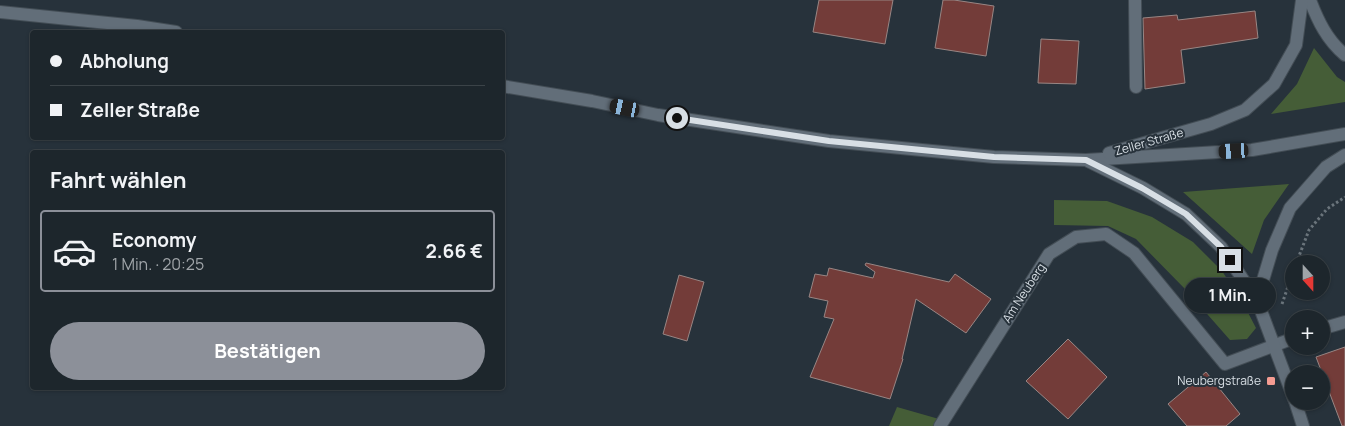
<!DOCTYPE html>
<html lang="de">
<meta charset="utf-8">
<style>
:root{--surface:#1d262c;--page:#2a3238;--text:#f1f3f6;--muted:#a0a5a9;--line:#3b4348;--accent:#8c9099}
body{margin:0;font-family:Manrope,sans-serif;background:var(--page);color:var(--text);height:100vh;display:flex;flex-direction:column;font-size:19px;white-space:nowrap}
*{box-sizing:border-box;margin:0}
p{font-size:16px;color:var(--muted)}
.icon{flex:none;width:28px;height:28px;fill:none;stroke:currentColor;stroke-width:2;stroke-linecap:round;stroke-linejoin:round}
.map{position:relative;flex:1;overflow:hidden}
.sheet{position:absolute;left:30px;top:150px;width:475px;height:240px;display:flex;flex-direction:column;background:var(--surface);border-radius:5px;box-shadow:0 1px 4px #0004,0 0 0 1px var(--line)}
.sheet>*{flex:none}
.guide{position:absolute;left:30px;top:30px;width:475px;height:110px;border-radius:5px;box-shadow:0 1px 4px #0004,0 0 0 1px var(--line);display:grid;align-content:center;height:110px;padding:0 20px;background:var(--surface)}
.needle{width:32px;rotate:159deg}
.buttons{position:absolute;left:1285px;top:255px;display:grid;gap:10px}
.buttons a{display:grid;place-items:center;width:45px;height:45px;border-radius:50%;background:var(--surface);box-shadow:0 1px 4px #0004,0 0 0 1px var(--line);font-size:25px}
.end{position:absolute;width:22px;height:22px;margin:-11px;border:6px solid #d8dfe5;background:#111;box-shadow:0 0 0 2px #111}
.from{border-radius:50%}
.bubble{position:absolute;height:35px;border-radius:18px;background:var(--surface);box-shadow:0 1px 4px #0004,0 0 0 1px var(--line);font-size:16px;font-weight:700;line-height:35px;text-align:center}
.car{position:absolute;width:15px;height:30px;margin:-15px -8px;border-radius:6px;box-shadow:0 0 4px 1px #0007;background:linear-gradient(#222 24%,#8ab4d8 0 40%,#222 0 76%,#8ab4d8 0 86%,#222 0)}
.guide b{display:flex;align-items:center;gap:18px;height:48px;font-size:19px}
.guide b+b{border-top:1px solid var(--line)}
.guide i{width:12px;height:12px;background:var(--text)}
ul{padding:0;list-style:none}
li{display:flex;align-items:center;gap:15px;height:82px;margin:0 10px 8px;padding:0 10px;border:2px solid var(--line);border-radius:5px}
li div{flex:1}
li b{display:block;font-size:19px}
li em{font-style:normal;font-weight:700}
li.selected{border-color:var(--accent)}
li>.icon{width:45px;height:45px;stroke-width:1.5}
h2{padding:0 20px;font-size:22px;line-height:60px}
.action{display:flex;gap:10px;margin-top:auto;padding:10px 20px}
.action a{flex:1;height:58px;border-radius:30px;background:var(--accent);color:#fff;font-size:20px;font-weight:700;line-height:58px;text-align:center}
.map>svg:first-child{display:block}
.green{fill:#455d37}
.building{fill:#733c39;stroke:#988684}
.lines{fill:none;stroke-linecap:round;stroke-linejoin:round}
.street-casing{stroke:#434d55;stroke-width:14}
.secondary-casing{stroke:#434d55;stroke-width:14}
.path{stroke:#6a747b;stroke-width:3;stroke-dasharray:2.5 2.5;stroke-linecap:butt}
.street{stroke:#626e79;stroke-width:12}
.secondary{stroke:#626e79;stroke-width:12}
.route{stroke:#d8dfe5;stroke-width:6}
.poi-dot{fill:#f59c92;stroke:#27323b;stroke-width:2}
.labels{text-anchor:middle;stroke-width:4;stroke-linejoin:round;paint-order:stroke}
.street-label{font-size:12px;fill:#d8dfe5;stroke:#27323b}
.poi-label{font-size:12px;fill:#d8dfe5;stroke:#27323b;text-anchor:end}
</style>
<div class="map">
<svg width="1345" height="426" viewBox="0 0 1345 426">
<rect width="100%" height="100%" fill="#27323b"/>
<!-- green -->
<g class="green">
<path d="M1314 48 1337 77 1345 82V102L1271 114 1297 84Z"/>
<path d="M1289 184 1264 220 1252 254 1183 192Z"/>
<path d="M1054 200 1107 201 1152 217 1193 242 1222 271 1243 303 1256 328 1247 339 1230 340 1186 290 1136 239 1108 226 1054 225Z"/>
<path d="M897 407 939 419 935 426H889Z"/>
</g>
<!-- building -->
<g class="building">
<path d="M819 0H893L885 44 813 32Z"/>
<path d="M943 0H954L994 6 986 56 935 48Z"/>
<path d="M1255 11 1258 38 1181 50 1185 83 1145 89 1143 18 1177 15 1178 20Z"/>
<path d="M1041 39 1079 41 1076 84 1038 83Z"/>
<path d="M866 263 949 282 955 274 991 299 966 333 916 299 902 359H903L890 399 810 377 834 319 824 317 828 301 809 297 815 274 827 276 829 268 873 278 875 272 865 265Z"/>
<path d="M679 275 704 282 687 341 663 334Z"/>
<path d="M1068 339 1107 377 1068 419 1026 381Z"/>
<path d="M1345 347V426H1342L1316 357Z"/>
<path d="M1206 372 1240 414 1226 426H1187L1168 404Z"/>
</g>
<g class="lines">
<!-- street casing -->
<g class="street-casing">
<g id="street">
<path d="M1135 0 1136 87"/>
<path d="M1321 329 1345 322"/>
<path d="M940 426 1049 254 1076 237 1106 234 1134 253 1225 364 1294 338"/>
</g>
</g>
<!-- secondary casing -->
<g class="secondary-casing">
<g id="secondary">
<path d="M1310 0C1318 21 1327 40 1345 55"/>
<path d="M0 12 137 26 176 32"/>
<path d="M502 86 592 101 658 115 829 141 994 157 1086 160 1252 150 1345 134"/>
<path d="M1109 153 1211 124 1245 110 1274 84 1296 45 1302 0"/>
<path d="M1088 161 1143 188 1186 214 1221 247 1257 300 1294 399"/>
<path d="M1257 300 1272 250 1290 208 1326 167 1345 155"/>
<path d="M1295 401 1303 426"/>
</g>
</g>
<!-- path -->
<g class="path">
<path d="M1296 264 1309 230 1327 209 1345 197"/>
<path d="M1282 304 1294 269"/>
</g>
<!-- street -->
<use href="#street" class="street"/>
<!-- secondary -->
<use href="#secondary" class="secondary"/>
</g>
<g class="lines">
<!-- route -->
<path class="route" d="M677 118 829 141 994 157 1086 160 1142 188 1186 214 1221 247 1230 260"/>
</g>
<!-- markers -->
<rect class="poi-dot" x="1266" y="376" width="10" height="10" rx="2.5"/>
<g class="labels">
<!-- street labels -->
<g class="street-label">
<text transform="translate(1149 142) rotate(-16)" y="4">Zeller Straße</text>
<text transform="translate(1024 293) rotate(-57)" y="4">Am Neuberg</text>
</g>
<!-- poi labels -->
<g class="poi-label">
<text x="1261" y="385">Neubergstraße</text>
</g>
</g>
</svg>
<div class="buttons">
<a><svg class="needle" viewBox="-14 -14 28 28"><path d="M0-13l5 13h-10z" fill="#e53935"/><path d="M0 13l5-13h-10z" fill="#a0a5a9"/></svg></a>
<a>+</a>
<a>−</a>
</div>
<i class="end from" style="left:677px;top:118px"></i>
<i class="end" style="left:1230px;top:260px"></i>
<div class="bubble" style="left:1184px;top:278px;width:92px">1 Min.</div>
<i class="car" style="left:625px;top:108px;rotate:282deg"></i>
<i class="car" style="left:1234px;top:151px;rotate:267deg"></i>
<div class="guide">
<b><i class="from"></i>Abholung</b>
<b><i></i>Zeller Straße</b>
</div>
<section class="sheet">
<h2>Fahrt wählen</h2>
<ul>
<li class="selected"><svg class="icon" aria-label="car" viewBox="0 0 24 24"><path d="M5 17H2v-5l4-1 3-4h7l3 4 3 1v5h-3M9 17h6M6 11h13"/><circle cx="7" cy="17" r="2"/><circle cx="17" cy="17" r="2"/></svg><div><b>Economy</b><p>1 Min. · 20:25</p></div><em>2.66 €</em></li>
</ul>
<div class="action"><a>Bestätigen</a></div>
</section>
</div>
